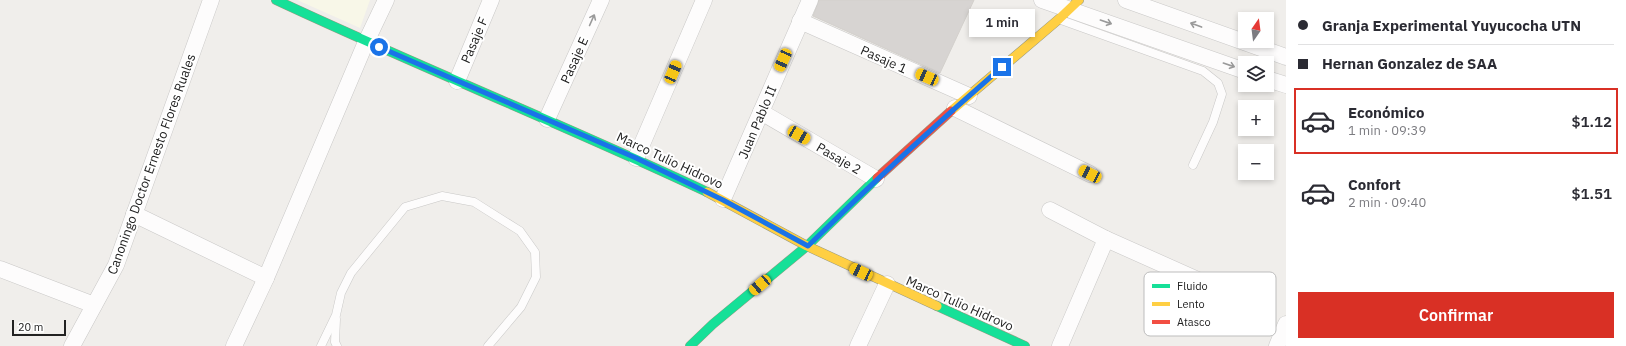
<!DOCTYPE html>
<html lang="es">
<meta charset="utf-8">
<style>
:root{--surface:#fff;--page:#f2f2f3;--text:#2b2b33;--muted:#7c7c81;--line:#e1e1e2;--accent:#d93025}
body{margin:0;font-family:"IBM Plex Sans",sans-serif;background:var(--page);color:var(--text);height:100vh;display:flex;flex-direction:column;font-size:15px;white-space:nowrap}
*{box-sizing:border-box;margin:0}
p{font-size:13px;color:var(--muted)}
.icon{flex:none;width:22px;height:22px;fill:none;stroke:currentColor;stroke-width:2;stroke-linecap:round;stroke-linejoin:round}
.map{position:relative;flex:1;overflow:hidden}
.side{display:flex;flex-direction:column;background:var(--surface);width:340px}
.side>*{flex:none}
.hud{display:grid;align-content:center;height:88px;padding:0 12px;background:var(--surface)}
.needle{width:26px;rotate:14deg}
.buttons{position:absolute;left:1238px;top:12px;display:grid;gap:8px}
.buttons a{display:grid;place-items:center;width:36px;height:36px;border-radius:0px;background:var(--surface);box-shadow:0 2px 6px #0003;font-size:20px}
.scale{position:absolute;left:12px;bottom:10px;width:54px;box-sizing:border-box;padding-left:4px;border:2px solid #222;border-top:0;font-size:11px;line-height:14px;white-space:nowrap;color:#222;-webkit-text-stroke:3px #fff;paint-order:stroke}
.end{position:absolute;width:18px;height:18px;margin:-9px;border:5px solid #1a73e8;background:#fff;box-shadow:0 0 0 2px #fff}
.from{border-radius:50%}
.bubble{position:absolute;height:28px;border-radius:0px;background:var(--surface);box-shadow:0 2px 6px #0003;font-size:13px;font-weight:600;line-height:28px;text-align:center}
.car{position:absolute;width:12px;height:24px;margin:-12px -6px;border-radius:5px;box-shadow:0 0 3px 1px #0007;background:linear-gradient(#f5c518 24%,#345 0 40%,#f5c518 0 76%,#345 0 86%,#f5c518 0)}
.hud b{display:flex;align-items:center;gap:14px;height:38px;font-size:15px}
.hud b+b{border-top:1px solid var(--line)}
.hud i{width:10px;height:10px;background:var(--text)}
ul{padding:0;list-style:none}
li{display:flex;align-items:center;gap:12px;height:66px;margin:0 8px 6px;padding:0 4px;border:2px solid transparent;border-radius:0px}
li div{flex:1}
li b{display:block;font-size:15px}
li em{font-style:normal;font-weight:600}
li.on{border-color:var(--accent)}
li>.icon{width:36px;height:36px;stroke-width:1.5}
.button{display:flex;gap:8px;margin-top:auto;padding:8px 12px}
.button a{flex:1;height:46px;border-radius:0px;background:var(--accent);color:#fff;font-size:16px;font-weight:600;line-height:46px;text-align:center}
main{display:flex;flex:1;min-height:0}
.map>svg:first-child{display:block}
.education{fill:#f8f7e8}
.building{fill:#d7d4d2;stroke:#d3d0cc}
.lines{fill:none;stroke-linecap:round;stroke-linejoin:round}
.lane-casing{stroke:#c9c8c7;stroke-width:9}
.street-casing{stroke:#c9c8c7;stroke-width:17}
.fast-casing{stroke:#999a82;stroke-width:10}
.slow-casing{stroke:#999a82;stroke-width:10}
.jam-casing{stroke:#999a82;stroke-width:10}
.lane{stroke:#fdfcfc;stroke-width:8}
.street{stroke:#fdfcfc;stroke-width:16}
.fast{stroke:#16e098;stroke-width:9}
.slow{stroke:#ffcf43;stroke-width:9}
.jam{stroke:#f24e42;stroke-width:9}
.oneway{stroke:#9a9a9a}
.route{stroke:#1a73e8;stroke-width:5}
.labels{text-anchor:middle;stroke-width:4;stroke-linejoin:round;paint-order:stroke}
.street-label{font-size:13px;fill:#222;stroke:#fff}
.key{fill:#fff;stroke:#bdbdbd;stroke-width:1}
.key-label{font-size:11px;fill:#222}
</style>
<main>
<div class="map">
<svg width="1286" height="346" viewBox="0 0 1286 346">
<rect width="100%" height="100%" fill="#f0eeeb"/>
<!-- education -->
<path class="education" d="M297 0H370L360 28Z"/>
<!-- building -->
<path class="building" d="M819 0H974L940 73 813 16Z"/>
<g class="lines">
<!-- lane casing -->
<g class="lane-casing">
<g id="lane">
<path d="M1061 20 1203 71 1218 83 1222 94 1213 122 1193 165"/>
<path d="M336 319 335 342 337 346"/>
<path d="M321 346 336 315 341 293 351 273 405 207 442 196 474 202 520 231 535 252 536 277 521 307 488 346"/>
</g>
</g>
<!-- street casing -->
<g class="street-casing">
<g id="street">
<path d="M1042 0 1245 71"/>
<path d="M1126 0 1286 57"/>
<path d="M800 21 969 96"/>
<path d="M1267 79 1286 85"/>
<path d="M457 81 491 0"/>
<path d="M955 108 1090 174"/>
<path d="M761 112 876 179"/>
<path d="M547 119 601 0"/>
<path d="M636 158 704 0"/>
<path d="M723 199 810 0"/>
<path d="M1050 210 1106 239 1265 310"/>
<path d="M134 214 266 278 366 42 386 0"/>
<path d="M0 269 94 305"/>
<path d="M72 346 116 265 211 0"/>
<path d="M234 346 266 278"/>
<path d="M858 346 887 284"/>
<path d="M1060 346 1106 239"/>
<path d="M1277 346 1286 324"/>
</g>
</g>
<!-- fast casing -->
<g class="fast-casing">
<g id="fast">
<path d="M276 0C419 67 565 125 707 192"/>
<path d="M937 306 1025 346"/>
<path d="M690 346 713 324 807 246 877 178"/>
</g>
</g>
<!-- slow casing -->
<g class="slow-casing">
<g id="slow">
<path d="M951 111 1059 19 1079 0"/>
<path d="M707 192 807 246 937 306"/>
</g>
</g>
<!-- jam casing -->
<g class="jam-casing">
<path id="jam" d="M877 178 951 111"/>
</g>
<!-- lane -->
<use href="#lane" class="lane"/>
<!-- street -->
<use href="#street" class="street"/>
<!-- fast -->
<use href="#fast" class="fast"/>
<!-- slow -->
<use href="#slow" class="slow"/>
<!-- jam -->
<use href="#jam" class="jam"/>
</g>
<!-- one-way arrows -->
<defs><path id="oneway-shaft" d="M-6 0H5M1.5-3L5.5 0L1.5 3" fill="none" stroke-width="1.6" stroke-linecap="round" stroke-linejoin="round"/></defs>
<g class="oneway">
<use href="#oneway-shaft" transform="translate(592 20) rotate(-66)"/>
<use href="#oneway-shaft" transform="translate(1106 22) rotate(19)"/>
<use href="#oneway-shaft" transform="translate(1196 25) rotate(-160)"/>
<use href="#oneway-shaft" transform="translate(1229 65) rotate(19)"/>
</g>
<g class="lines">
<!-- route -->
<path class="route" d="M379 47 636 158 723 200 808 246C871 184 935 125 1002 67"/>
</g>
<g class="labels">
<!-- street labels -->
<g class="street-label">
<text transform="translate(474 40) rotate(-67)" y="5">Pasaje F</text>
<text transform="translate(884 59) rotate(24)" y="5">Pasaje 1</text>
<text transform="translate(574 60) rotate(-66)" y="5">Pasaje E</text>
<text transform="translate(757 122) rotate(-67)" y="5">Juan Pablo II</text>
<text transform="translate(839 158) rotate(30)" y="5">Pasaje 2</text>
<text transform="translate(670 160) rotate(25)" y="5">Marco Tulio Hidrovo</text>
<text transform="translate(151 164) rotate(-70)" y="5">Canoningo Doctor Ernesto Flores Ruales</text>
<text transform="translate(960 303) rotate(24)" y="5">Marco Tulio Hidrovo</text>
</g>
</g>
<!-- legend -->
<rect x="1144" y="272" width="132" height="64" rx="6" class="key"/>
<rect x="1152" y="284" width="18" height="4" fill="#16e098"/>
<rect x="1152" y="302" width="18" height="4" fill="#ffcf43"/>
<rect x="1152" y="320" width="18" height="4" fill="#f24e42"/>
<g class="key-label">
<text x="1177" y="290">Fluido</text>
<text x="1177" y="308">Lento</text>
<text x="1177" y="326">Atasco</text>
</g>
</svg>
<div class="buttons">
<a><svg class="needle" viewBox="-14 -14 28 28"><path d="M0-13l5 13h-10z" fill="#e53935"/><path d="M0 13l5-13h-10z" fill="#7c7c81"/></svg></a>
<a><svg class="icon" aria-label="layers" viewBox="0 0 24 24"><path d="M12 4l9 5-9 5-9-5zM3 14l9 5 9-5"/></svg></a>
<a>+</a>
<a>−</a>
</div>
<div class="scale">20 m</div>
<i class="end from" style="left:379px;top:47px"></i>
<i class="end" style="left:1002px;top:67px"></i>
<div class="bubble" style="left:969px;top:9px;width:66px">1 min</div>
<i class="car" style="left:783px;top:60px;rotate:204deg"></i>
<i class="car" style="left:673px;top:72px;rotate:23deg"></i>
<i class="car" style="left:927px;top:77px;rotate:294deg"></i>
<i class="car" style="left:799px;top:135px;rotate:120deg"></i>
<i class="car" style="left:1090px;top:174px;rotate:296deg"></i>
<i class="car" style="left:861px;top:272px;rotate:295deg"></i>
<i class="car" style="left:760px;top:285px;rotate:230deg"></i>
</div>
<section class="side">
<div class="hud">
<b><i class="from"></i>Granja Experimental Yuyucocha UTN</b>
<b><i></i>Hernan Gonzalez de SAA</b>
</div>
<ul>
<li class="on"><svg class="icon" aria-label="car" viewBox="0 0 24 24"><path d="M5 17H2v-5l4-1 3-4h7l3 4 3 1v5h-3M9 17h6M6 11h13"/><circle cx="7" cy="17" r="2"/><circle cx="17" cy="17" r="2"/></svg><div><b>Económico</b><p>1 min · 09:39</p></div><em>$1.12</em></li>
<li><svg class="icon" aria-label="car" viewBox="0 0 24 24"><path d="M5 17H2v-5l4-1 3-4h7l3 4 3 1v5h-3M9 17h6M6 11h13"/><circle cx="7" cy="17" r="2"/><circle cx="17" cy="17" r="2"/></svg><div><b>Confort</b><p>2 min · 09:40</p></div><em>$1.51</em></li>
</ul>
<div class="button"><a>Confirmar</a></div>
</section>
</main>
